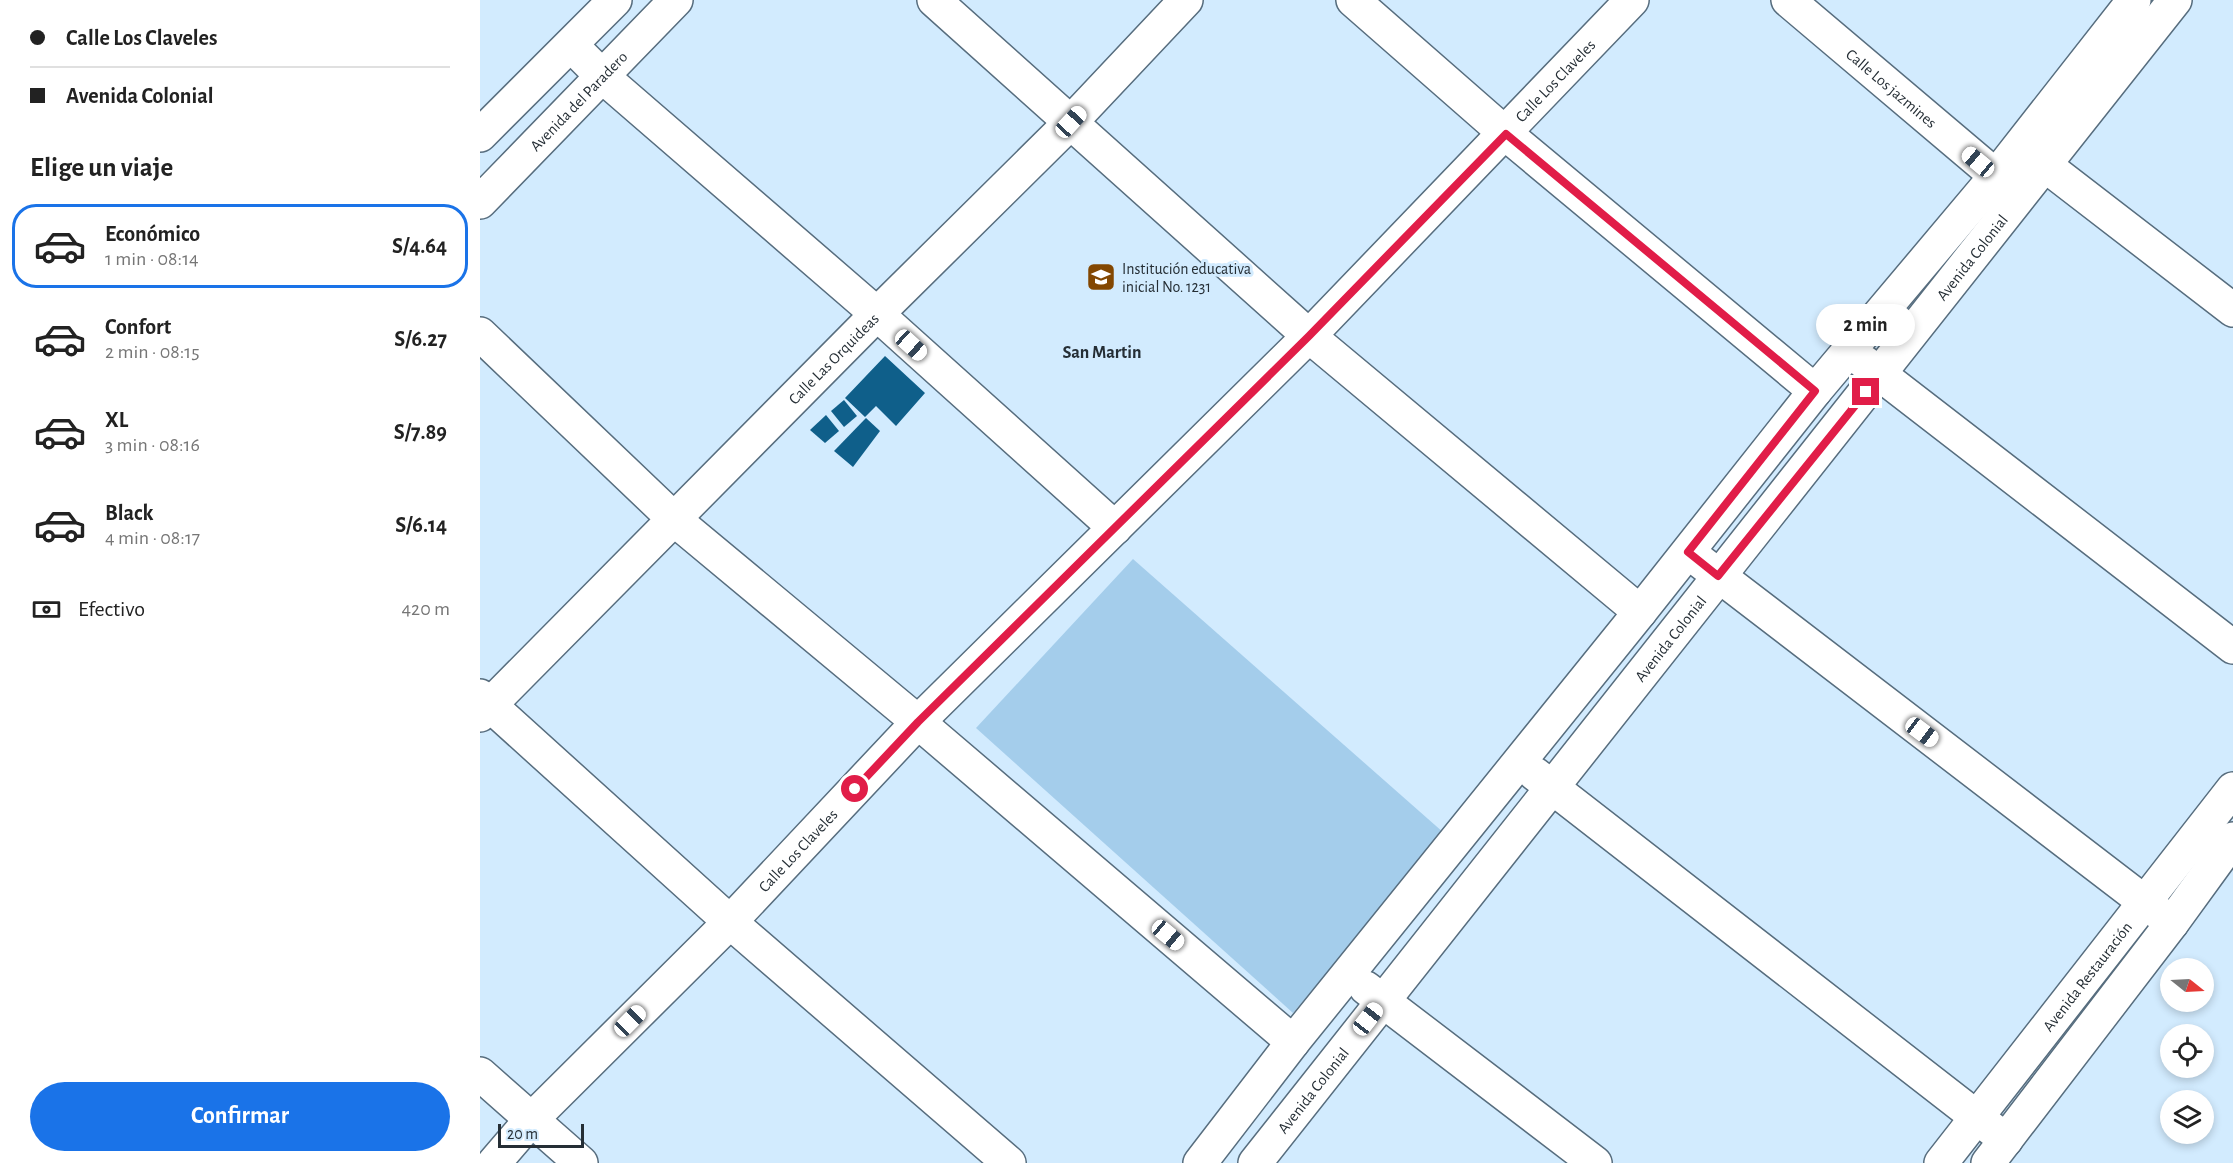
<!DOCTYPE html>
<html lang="es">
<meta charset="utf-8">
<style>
:root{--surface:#fff;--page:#f6f6f6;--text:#222;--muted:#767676;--line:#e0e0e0;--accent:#1a73e8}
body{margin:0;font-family:"Alegreya Sans",sans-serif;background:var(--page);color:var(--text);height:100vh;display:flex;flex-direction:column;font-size:22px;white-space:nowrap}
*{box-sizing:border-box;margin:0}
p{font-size:20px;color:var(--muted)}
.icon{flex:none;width:33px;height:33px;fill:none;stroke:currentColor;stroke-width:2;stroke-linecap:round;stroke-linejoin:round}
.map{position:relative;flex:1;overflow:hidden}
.panel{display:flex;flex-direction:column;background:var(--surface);width:480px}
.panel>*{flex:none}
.banner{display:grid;align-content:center;height:132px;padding:0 30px;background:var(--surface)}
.needle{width:39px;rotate:108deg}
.fabs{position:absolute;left:1680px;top:958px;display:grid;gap:12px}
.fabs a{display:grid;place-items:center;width:54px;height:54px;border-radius:50%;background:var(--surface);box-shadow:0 3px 9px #0003;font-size:30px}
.scale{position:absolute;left:18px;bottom:15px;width:86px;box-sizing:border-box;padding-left:6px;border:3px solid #252e35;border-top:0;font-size:16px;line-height:21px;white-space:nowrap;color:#252e35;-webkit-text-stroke:4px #d2ebfe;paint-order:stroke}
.end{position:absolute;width:27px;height:27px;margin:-14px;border:8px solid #e11d48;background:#fff;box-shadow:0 0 0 3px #fff}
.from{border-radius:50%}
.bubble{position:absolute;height:42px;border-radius:21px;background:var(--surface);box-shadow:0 3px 9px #0003;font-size:20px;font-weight:600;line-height:42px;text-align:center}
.car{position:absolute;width:18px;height:36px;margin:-18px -9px;border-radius:8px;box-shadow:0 0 4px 2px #0007;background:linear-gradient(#fff 24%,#345 0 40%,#fff 0 76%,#345 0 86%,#fff 0)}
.banner b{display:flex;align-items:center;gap:21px;height:57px;font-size:22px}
.banner b+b{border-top:2px solid var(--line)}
.banner i{width:15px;height:15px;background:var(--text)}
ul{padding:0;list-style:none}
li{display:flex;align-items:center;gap:18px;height:84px;margin:0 12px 9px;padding:0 18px;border:3px solid transparent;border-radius:24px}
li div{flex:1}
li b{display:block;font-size:22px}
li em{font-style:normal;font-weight:600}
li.current{border-color:var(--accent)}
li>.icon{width:54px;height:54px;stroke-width:1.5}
h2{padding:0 30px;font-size:27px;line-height:72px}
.pay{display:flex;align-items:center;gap:15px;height:66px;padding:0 30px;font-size:22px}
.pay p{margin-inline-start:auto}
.cta{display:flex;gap:12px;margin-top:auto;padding:12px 30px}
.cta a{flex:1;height:69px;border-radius:36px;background:var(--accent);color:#fff;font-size:24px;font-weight:600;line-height:69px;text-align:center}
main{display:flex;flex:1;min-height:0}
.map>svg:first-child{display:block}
.green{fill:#a4cdeb}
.building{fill:#0f5f8a}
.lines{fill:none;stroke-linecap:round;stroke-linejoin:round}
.minor-casing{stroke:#576d7e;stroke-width:36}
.minor{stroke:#fff;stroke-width:33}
.route{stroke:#e11d48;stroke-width:8}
.labels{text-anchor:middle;stroke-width:6;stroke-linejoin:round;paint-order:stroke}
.street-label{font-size:16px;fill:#252e35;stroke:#d2ebfe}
.poi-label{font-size:16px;fill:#252e35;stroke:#d2ebfe;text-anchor:start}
.neighbourhood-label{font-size:18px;font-weight:bold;fill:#252e35;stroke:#d2ebfe}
</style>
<main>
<section class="panel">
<div class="banner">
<b><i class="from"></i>Calle Los Claveles</b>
<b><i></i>Avenida Colonial</b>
</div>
<h2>Elige un viaje</h2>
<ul>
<li class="current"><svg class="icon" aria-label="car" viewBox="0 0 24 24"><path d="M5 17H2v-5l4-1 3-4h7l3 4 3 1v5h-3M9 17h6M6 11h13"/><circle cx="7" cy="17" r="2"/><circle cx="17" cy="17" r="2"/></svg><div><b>Económico</b><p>1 min · 08:14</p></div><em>S/4.64</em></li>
<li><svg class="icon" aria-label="car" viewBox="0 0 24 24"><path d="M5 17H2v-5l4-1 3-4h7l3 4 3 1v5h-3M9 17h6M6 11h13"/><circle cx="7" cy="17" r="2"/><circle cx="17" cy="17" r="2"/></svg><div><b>Confort</b><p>2 min · 08:15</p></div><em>S/6.27</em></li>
<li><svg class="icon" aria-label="car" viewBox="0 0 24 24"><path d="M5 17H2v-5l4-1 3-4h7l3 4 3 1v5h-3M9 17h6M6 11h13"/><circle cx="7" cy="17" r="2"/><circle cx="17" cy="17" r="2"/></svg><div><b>XL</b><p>3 min · 08:16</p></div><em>S/7.89</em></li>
<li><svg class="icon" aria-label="car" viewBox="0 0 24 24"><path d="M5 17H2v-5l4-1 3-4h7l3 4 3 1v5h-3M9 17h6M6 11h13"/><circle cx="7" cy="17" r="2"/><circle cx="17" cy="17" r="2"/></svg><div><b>Black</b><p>4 min · 08:17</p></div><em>S/6.14</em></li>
</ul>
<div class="pay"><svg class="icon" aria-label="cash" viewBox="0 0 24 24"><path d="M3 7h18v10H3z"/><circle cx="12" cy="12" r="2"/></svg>Efectivo<p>420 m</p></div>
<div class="cta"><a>Confirmar</a></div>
</section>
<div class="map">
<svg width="1753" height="1163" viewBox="0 0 1753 1163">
<rect width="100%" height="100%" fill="#d2ebfe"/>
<!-- green -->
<path class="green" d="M653 559 964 833 813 1013 496 728Z"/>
<!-- building -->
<g class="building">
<path d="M405 356 445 393 416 426 396 406 385 417 365 398Z"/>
<path d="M364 400 377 416 364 427 351 411Z"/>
<path d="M346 415 359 431 345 443 330 430Z"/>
<path d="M386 418 400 431 373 467 354 451Z"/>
</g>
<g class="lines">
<!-- minor casing -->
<g class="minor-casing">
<g id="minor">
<path d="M454 0 829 336 1160 612"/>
<path d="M873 0 1026 134 1335 391"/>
<path id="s1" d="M1308 0 1516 176"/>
<path d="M91 45 123 77 397 314 635 528"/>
<path d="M0 135 135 0"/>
<path d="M1548 152 1753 310"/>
<path id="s2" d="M0 202 196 0"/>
<path d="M0 334 195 520 438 722 813 1042"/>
<path d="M1384 362 1753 647"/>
<path d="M1221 562 1692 923"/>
<path d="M0 696 250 922 529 1163"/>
<path id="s3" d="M0 715 397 314 591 122 706 0"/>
<path d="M1055 774 1526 1140"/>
<path d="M886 988 1115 1163"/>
<path d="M0 1074 101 1163"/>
<path id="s4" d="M14 1163 51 1120 250 922 438 722 829 336 1152 0"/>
<path d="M720 1163 813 1042 1160 612 1335 391 1516 176 1654 0"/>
<path id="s5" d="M775 1163 1695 0"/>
<path id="s6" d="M1461 1163 1753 789"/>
<path d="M1508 1163 1692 923 1753 839"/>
</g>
</g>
<!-- minor -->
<use href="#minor" class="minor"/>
</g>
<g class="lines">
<!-- route -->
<path class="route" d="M375 789 438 722 829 336 1026 134 1335 391 1208 552 1238 576 1386 392"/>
</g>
<!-- icons -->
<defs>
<g id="school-square" transform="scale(1.5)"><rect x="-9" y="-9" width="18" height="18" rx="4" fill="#834701" stroke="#d2ebfe"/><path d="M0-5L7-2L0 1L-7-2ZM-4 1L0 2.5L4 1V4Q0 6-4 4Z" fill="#fff"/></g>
</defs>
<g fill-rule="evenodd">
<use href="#school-square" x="621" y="277"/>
</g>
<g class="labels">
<!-- street labels -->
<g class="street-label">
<text dy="6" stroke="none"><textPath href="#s4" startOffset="1516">Calle Los Claveles</textPath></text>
<text dy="6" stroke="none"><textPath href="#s1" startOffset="136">Calle Los jazmines</textPath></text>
<text dy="6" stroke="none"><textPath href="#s2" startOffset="141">Avenida del Paradero</textPath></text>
<text dy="6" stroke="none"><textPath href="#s5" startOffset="1155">Avenida Colonial</textPath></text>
<text dy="6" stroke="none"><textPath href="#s3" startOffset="502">Calle Las Orquideas</textPath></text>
<text dy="6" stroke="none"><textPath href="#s5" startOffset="669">Avenida Colonial</textPath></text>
<text dy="6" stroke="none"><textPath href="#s4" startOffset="436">Calle Los Claveles</textPath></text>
<text dy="6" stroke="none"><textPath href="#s6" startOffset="237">Avenida Restauración</textPath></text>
<text dy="6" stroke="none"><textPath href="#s5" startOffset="93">Avenida Colonial</textPath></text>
</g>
<!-- poi labels -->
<g class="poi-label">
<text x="642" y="274">Institución educativa<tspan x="642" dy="18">inicial No. 1231</tspan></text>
</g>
<!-- neighbourhood labels -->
<g class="neighbourhood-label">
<text x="622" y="358">San Martin</text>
</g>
</g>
</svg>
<div class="fabs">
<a><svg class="needle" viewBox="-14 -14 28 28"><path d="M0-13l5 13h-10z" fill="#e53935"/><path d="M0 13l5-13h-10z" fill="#767676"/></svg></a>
<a><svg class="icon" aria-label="locate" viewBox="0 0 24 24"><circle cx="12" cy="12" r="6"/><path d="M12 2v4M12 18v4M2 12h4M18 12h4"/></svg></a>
<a><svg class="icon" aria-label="layers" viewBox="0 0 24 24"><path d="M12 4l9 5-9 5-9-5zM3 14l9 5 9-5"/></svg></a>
</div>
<div class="scale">20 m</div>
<i class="end from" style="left:375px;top:789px"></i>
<i class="end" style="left:1386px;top:392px"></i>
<div class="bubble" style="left:1336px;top:304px;width:99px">2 min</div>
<i class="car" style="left:591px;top:122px;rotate:43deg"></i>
<i class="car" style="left:1498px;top:162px;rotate:310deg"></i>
<i class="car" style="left:431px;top:345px;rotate:132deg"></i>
<i class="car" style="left:1442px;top:732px;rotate:127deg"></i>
<i class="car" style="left:688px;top:935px;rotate:130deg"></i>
<i class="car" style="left:888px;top:1019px;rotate:38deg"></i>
<i class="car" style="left:150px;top:1021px;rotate:45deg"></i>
</div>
</main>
